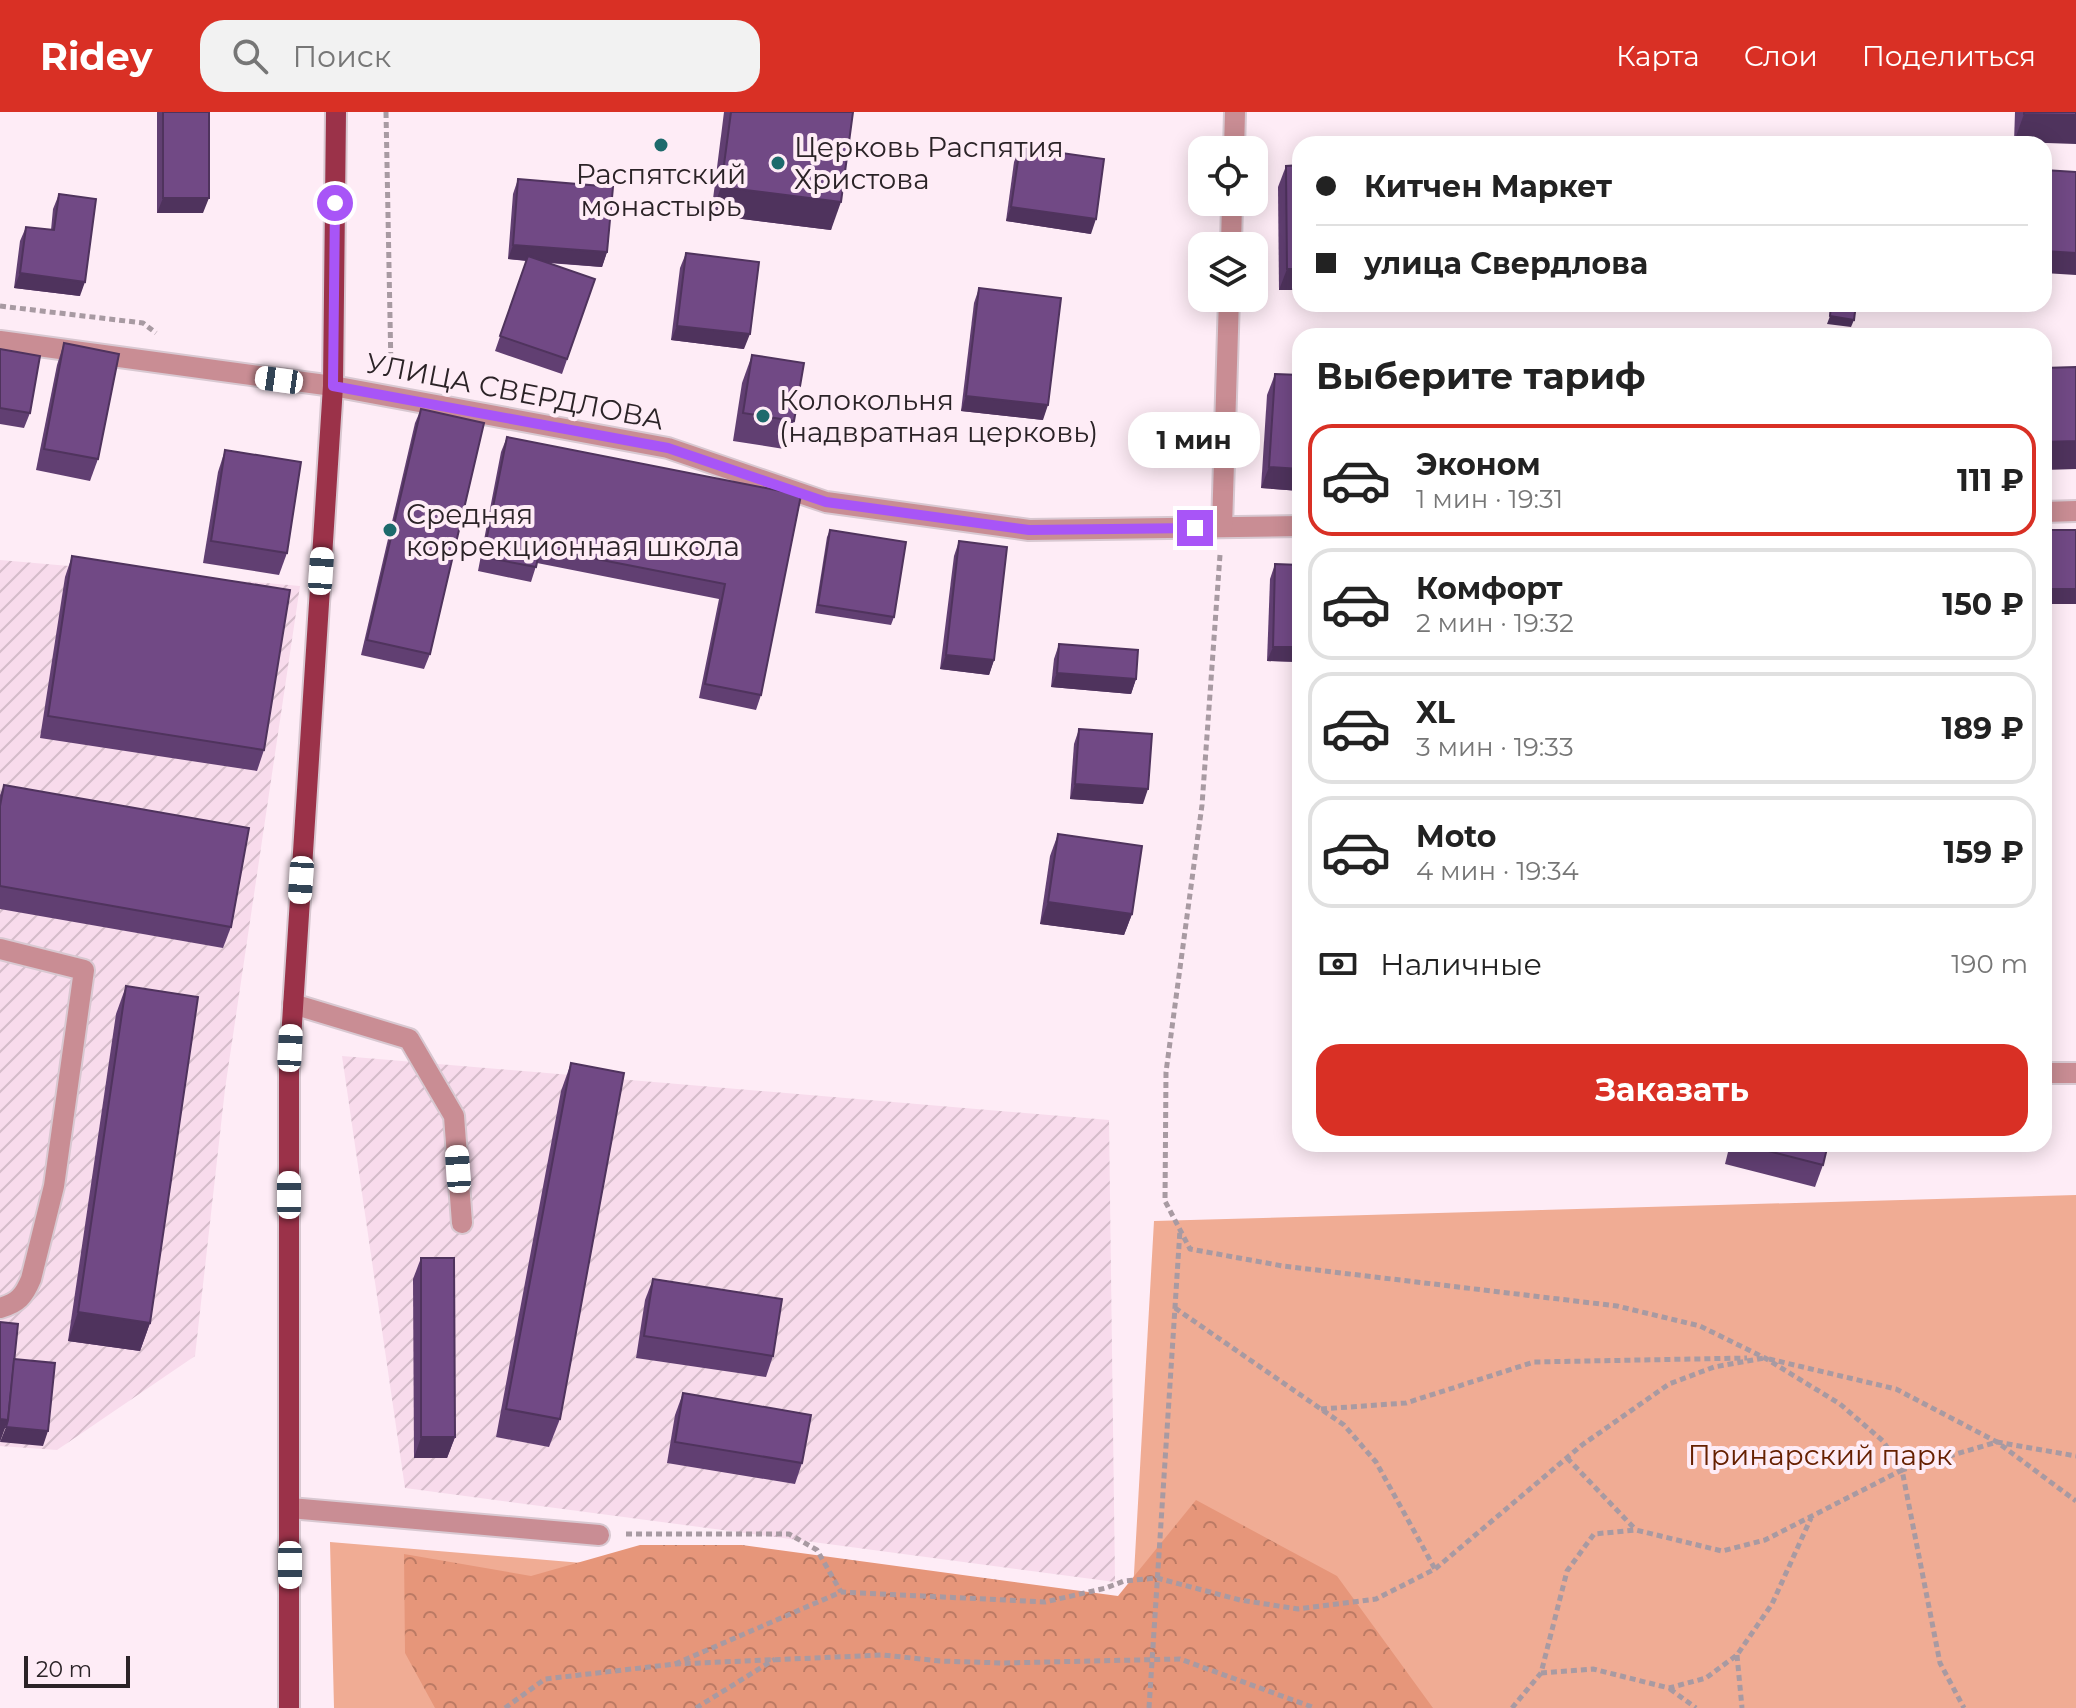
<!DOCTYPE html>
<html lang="ru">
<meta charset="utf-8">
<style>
:root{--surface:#fff;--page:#f2f2f2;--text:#222;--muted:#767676;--line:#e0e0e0;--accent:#d93025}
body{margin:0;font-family:Montserrat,sans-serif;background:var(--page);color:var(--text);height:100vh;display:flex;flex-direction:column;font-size:30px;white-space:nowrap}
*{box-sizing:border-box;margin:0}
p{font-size:26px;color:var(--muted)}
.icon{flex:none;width:44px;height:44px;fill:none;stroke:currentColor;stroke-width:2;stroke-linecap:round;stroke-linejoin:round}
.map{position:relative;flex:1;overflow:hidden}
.panel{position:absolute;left:1292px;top:216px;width:760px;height:824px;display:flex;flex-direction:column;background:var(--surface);border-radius:24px;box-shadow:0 4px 20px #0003}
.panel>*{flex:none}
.guide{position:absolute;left:1292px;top:24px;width:760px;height:176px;border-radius:24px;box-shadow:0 4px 20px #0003;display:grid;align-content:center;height:176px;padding:0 24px;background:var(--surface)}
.buttons{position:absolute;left:1188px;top:24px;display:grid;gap:16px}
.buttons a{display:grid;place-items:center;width:80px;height:80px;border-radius:16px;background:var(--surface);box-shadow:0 4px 20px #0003;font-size:40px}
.scale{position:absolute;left:24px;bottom:20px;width:106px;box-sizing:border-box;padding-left:8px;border:4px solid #2b2327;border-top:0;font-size:22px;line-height:28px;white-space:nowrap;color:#2b2327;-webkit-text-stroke:6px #feecf6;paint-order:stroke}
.end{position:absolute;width:36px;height:36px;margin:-18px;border:10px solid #a855f7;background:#fff;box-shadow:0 0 0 4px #fff}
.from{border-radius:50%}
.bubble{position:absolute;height:56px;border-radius:24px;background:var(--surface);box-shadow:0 4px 20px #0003;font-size:26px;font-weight:700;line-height:56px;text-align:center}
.car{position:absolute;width:24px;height:48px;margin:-24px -12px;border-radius:10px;box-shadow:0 0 6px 2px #0007;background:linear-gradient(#fff 24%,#345 0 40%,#fff 0 76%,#345 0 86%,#fff 0)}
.guide b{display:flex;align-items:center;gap:28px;height:76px;font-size:30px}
.guide b+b{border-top:2px solid var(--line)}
.guide i{width:20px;height:20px;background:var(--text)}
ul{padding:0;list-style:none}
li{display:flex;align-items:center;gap:24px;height:112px;margin:0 16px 12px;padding:0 8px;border:4px solid var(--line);border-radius:24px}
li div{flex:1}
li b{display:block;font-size:30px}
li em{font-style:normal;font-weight:700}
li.on{border-color:var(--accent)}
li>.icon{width:72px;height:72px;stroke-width:1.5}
h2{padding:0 24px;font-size:36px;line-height:96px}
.pay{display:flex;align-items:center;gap:20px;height:88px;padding:0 24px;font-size:30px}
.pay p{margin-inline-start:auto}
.primary-button{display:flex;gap:16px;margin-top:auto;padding:16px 24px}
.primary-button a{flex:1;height:92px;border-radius:24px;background:var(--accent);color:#fff;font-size:32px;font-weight:700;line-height:92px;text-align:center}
header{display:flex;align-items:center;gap:48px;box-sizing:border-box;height:112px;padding:0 40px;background:var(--accent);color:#fff}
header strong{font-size:38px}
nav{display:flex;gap:44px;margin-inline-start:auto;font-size:28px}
.search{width:560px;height:72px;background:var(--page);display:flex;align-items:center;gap:20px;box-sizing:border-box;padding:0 28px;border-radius:24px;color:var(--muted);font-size:30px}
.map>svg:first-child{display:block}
.industrial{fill:url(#industrial-furrows)}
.green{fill:#f0ac94}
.forest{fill:url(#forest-crowns)}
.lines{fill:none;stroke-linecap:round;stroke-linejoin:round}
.minor-casing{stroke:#d8c8d1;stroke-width:24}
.major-casing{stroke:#d8c8d1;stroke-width:24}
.path{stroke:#a89aa2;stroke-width:5;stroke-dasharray:6 4;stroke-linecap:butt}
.minor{stroke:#c98d94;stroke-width:20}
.major{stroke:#9b3249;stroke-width:20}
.wall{fill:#613f72}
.shaded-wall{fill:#4f335d}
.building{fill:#714985;stroke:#4f335d;stroke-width:2}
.route{stroke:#a855f7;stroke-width:10}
.poi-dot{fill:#1d6a6c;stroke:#feecf6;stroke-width:3}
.labels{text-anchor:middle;stroke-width:8;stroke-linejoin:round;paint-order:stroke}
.poi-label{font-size:28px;fill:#2b2327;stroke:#feecf6;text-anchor:start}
.street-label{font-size:28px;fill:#2b2327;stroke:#feecf6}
.park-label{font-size:28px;fill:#662001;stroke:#feecf6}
</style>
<header>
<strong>Ridey</strong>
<div class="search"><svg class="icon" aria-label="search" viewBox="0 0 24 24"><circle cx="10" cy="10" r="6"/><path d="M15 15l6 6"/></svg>Поиск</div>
<nav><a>Карта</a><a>Слои</a><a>Поделиться</a></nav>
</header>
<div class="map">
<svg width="2076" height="1596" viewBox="0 0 2076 1596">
<defs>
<pattern id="industrial-furrows" width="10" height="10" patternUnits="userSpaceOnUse" patternTransform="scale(2)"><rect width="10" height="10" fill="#f8dbec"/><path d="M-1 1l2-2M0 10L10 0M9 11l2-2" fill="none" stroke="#d5bcca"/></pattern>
<pattern id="forest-crowns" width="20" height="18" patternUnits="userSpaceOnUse" patternTransform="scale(2)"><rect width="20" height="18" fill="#e6967a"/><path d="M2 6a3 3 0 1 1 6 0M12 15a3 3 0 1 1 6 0" fill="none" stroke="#bb7a64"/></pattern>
</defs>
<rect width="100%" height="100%" fill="#feecf6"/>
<!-- industrial -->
<g class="industrial">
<path d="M0 448 300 474 225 977 195 1244 57 1338 0 1334Z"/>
<path d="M342 944 1109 1008 1115 1470 405 1376Z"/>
</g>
<!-- green -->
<path class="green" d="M2076 1083V1596H334L330 1430 1132 1497 1154 1109Z"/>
<!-- forest -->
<path class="forest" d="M1196 1388 1337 1464 1433 1596H435L405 1541 404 1442 531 1464 640 1433H742L1118 1484Z"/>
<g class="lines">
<!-- minor casing -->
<g class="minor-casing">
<g id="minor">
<path d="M1234 38 1235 0"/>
<path d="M1231 134 1232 90"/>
<path d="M0 229 333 274 668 336 826 390 1029 418 1300 414"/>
<path d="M2044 400 2076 399"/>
<path d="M1222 415 1229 186"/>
<path d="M0 837 84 858 54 1074 31 1167C24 1184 18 1191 0 1196"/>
<path d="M293 892 409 927 454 1004 462 1111"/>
<path d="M2044 961H2076"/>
<path d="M290 1396 599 1423"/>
</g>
</g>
<!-- major casing -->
<g class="major-casing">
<path id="major" d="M289 1596V958L333 274 336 0"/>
</g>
<!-- path -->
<g class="path">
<path d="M386 0 391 257"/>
<path d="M1256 77 1257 55"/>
<path d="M0 194 143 211 156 221"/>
<path d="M1220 443 1202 693 1166 960 1165 1089 1190 1137 1283 1154 1617 1194 1700 1214 1765 1246 1840 1292 1883 1329 1902 1358 1997 1330 2076 1344"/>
<path d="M1175 1196 1344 1313 1376 1350 1435 1457"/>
<path d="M1769 1247 1896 1277 1997 1330 2076 1389"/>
<path d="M1321 1297 1406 1291 1534 1250 1747 1246"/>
<path d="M1567 1346 1635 1417"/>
<path d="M626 1422H789L817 1438 841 1480"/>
<path d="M1737 1543 1742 1596"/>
<path d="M675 1552 841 1480 1045 1490 1106 1476 1124 1469 1157 1466 1240 1488 1298 1497 1376 1487 1435 1457 1582 1333 1669 1272 1714 1255 1764 1246"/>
<path d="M1541 1561 1593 1557 1669 1576 1706 1566 1737 1543 1772 1492 1811 1406"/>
<path d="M1670 1577 1696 1596"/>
<path d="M505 1596 545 1567 675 1552 883 1543 940 1549 1003 1551 1180 1547 1315 1596"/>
<path d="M696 1596 775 1547"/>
<path d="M1149 1596 1180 1118"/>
<path d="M1512 1596 1541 1561 1567 1459 1594 1422 1636 1418 1722 1439 1765 1428 1902 1358 1940 1551 1964 1596"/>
</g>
<!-- minor -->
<use href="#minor" class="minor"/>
<!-- major -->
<use href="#major" class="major"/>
</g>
<!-- wall -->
<g class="wall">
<path d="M157 0H209L203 101H157Z"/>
<path d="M724 0H853L831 118 711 103Z"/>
<path d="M2015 0H2076L2014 30Z"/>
<path d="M1020 35 1091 122 1006 109 1014 50Z"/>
<path d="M1286 54 1300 178H1279L1278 75Z"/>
<path d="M518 67 607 140 602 155 548 151 595 167 562 262 495 239 526 149 508 147 513 82Z"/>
<path d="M59 82 80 184 14 176 20 129 26 115 51 118 53 97Z"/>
<path d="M686 141 744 237 671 228 680 156Z"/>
<path d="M979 176 1043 308 961 299 974 191Z"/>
<path d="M64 231 98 347 90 369 36 358 57 253Z"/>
<path d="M0 237 30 301 24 316 0 312Z"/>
<path d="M752 243 794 309 784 337 733 329 742 271Z"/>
<path d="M1275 262 1300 263V379L1261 376 1267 283Z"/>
<path d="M421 297 430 542 424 557 361 543 415 311Z"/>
<path d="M507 325 801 383 761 583 756 598 699 586 719 487 537 451 531 470 478 459 501 340Z"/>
<path d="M225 338 287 441 279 463 203 451 218 360Z"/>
<path d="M830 418 894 505 891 513 815 501 827 425Z"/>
<path d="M959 429 994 548 989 563 940 557 954 444Z"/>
<path d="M72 444 264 638 257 659 40 626 65 465Z"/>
<path d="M1275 452 1300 453V550L1267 549 1270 467Z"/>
<path d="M1059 532 1136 567 1131 582 1051 575 1054 547Z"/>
<path d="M1079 617 1143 692 1070 687 1074 632Z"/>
<path d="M4 673 231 815 223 836 0 797V683Z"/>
<path d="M1058 722 1132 802 1124 823 1040 812 1050 744Z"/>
<path d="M126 874 150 1211 140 1239 68 1229 116 902Z"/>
<path d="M571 951 560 1307 549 1335 496 1325 561 979Z"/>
<path d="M1730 1032H1828L1823 1053 1815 1075 1725 1052Z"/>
<path d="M421 1146 455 1325 447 1346H414L413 1167Z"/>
<path d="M653 1167 773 1244 766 1265 636 1246 645 1188Z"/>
<path d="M683 1281 802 1351 795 1372 667 1351 675 1303Z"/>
</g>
<!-- shaded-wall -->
<g class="shaded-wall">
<path d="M2024 2 2076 3V32L2014 30Z"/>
<path d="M721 75 841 90 831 118 711 103Z"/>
<path d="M163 86H209L203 101H157Z"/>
<path d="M1011 95 1096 107 1091 122 1006 109Z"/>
<path d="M513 133 607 140 602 155 508 147Z"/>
<path d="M2044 139 2076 141V163L2044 161Z"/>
<path d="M1287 157H1300V178H1279Z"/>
<path d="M20 161 85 170 80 184 14 176Z"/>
<path d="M1830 204 1854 208 1851 215 1827 212Z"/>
<path d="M677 214 750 222 744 237 671 228Z"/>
<path d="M966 284 1048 293 1043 308 961 299Z"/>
<path d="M2076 329V357L2044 358V330Z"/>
<path d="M1269 355 1300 357V379L1261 376Z"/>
<rect x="2044" y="477" width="32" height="15"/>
<path d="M1273 535H1300V550L1267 549Z"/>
<path d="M946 543 994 548 989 563 940 557Z"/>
<path d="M1057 561 1136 567 1131 582 1051 575Z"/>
<path d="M1075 672 1148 677 1143 692 1070 687Z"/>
<path d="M1048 790 1132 802 1124 823 1040 812Z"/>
<path d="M78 1200 150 1211 140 1239 68 1229Z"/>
<path d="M0 1307 8 1308 0 1330Z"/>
<path d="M6 1315 48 1319 43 1334 0 1330Z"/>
<path d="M421 1325H455L447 1346H414Z"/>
</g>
<!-- building -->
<g class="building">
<rect x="163" y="0" width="46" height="86"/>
<path d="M731 0H853L841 90 721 75Z"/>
<path d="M2024 0H2076V3L2024 2Z"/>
<path d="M1020 35 1104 47 1096 107 1011 95Z"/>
<path d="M1300 53V157H1287L1286 54Z"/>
<path d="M2044 58 2076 60V141L2044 139Z"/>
<path d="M518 67 613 75 607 140 513 133Z"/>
<path d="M59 82 96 87 85 170 20 161 26 115 54 118Z"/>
<path d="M686 141 759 150 750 222 677 214Z"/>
<path d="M528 144 595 167 567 247 500 224Z"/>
<path d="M979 176 1061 186 1048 293 966 284Z"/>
<path d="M1831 192H1856L1854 208 1830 204Z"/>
<path d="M64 231 119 242 98 347 44 337Z"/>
<path d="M0 237 40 244 30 301 0 296Z"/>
<path d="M752 243 804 251 794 309 743 301Z"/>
<path d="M2076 255V329L2044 330V256Z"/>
<path d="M1275 262 1300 263V357L1269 355Z"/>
<path d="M421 297 484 311 430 542 367 528Z"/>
<path d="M507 325 801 383 761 583 705 572 725 472 540 436 536 455 483 445Z"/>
<path d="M225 338 301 350 287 441 211 429Z"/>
<path d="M830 418 906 430 894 505 818 493Z"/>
<rect x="2044" y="418" width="32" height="59"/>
<path d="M959 429 1007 435 994 548 946 543Z"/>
<path d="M72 444 290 478 264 638 48 604Z"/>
<path d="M1275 452 1300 453V535H1273Z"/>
<path d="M1059 532 1138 538 1136 567 1057 561Z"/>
<path d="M1079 617 1152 622 1148 677 1075 672Z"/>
<path d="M4 673 249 716 231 815 0 774V694Z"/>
<path d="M1058 722 1142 734 1132 802 1048 790Z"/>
<path d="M126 874 198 885 150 1211 78 1200Z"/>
<path d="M571 951 624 961 560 1307 506 1297Z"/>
<path d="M1741 1032H1828L1823 1053Z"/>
<path d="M421 1146H454L455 1325H421Z"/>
<path d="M653 1167 782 1187 773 1244 644 1224Z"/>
<path d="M0 1210 18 1212 8 1308 0 1307Z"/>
<path d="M14 1247 55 1251 48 1319 6 1315 8 1308Z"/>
<path d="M683 1281 811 1303 802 1351 675 1330Z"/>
</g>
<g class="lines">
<!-- route -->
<path class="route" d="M335 91 333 274 668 336 826 390 1029 418 1195 416"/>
</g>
<!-- markers -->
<g class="poi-dot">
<circle cx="661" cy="33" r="8"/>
<circle cx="778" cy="51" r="8"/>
<circle cx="763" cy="304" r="8"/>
<circle cx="390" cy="418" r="8"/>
</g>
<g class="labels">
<!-- poi labels -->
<g class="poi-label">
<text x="794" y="45">Церковь Распятия<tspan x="794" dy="32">Христова</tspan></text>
<text x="661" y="72" text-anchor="middle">Распятский<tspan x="661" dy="32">монастырь</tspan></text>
<text x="779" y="298">Колокольня<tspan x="779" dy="32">(надвратная церковь)</tspan></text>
<text x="406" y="412">Средняя<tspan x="406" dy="32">коррекционная школа</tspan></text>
</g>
<!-- street labels -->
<g class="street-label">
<text transform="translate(515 279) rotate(11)" y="10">УЛИЦА СВЕРДЛОВА</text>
</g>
<!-- park labels -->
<g class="park-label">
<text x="1820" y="1353">Принарский парк</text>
</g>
</g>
</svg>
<div class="buttons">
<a><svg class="icon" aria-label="locate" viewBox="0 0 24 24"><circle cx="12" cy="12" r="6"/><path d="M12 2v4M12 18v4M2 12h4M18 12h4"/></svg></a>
<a><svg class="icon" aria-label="layers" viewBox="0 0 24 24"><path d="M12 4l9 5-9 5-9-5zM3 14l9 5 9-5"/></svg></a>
</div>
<div class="scale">20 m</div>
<i class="end from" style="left:335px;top:91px"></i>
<i class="end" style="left:1195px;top:416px"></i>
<div class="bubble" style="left:1128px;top:300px;width:132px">1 мин</div>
<i class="car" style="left:279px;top:268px;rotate:278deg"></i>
<i class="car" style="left:321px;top:459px;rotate:4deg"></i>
<i class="car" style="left:301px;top:768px;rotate:184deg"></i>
<i class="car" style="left:290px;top:936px;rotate:3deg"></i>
<i class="car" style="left:458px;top:1057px;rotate:356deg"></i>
<i class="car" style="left:289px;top:1083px;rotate:0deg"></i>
<i class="car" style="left:290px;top:1453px;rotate:180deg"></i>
<div class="guide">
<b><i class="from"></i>Китчен Маркет</b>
<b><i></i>улица Свердлова</b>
</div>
<section class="panel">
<h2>Выберите тариф</h2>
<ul>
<li class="on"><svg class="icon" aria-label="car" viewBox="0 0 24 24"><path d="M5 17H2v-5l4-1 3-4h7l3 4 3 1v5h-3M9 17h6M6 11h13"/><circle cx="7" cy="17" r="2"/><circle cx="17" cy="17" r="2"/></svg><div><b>Эконом</b><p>1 мин · 19:31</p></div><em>111 ₽</em></li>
<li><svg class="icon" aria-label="car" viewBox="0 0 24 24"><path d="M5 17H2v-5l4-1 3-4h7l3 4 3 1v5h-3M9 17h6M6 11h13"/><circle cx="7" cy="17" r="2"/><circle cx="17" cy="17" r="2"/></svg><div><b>Комфорт</b><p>2 мин · 19:32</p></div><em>150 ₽</em></li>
<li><svg class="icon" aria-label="car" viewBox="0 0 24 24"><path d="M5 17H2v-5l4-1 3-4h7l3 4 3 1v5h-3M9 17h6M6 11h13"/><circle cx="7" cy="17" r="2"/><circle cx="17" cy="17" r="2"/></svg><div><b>XL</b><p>3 мин · 19:33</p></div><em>189 ₽</em></li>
<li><svg class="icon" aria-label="car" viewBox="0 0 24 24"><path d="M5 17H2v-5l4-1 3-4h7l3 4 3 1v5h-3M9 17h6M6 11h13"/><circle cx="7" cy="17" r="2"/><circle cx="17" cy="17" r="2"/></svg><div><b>Moto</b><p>4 мин · 19:34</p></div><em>159 ₽</em></li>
</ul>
<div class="pay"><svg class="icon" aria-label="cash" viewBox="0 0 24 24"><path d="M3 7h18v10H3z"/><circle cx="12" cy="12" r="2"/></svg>Наличные<p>190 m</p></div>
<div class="primary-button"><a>Заказать</a></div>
</section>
</div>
